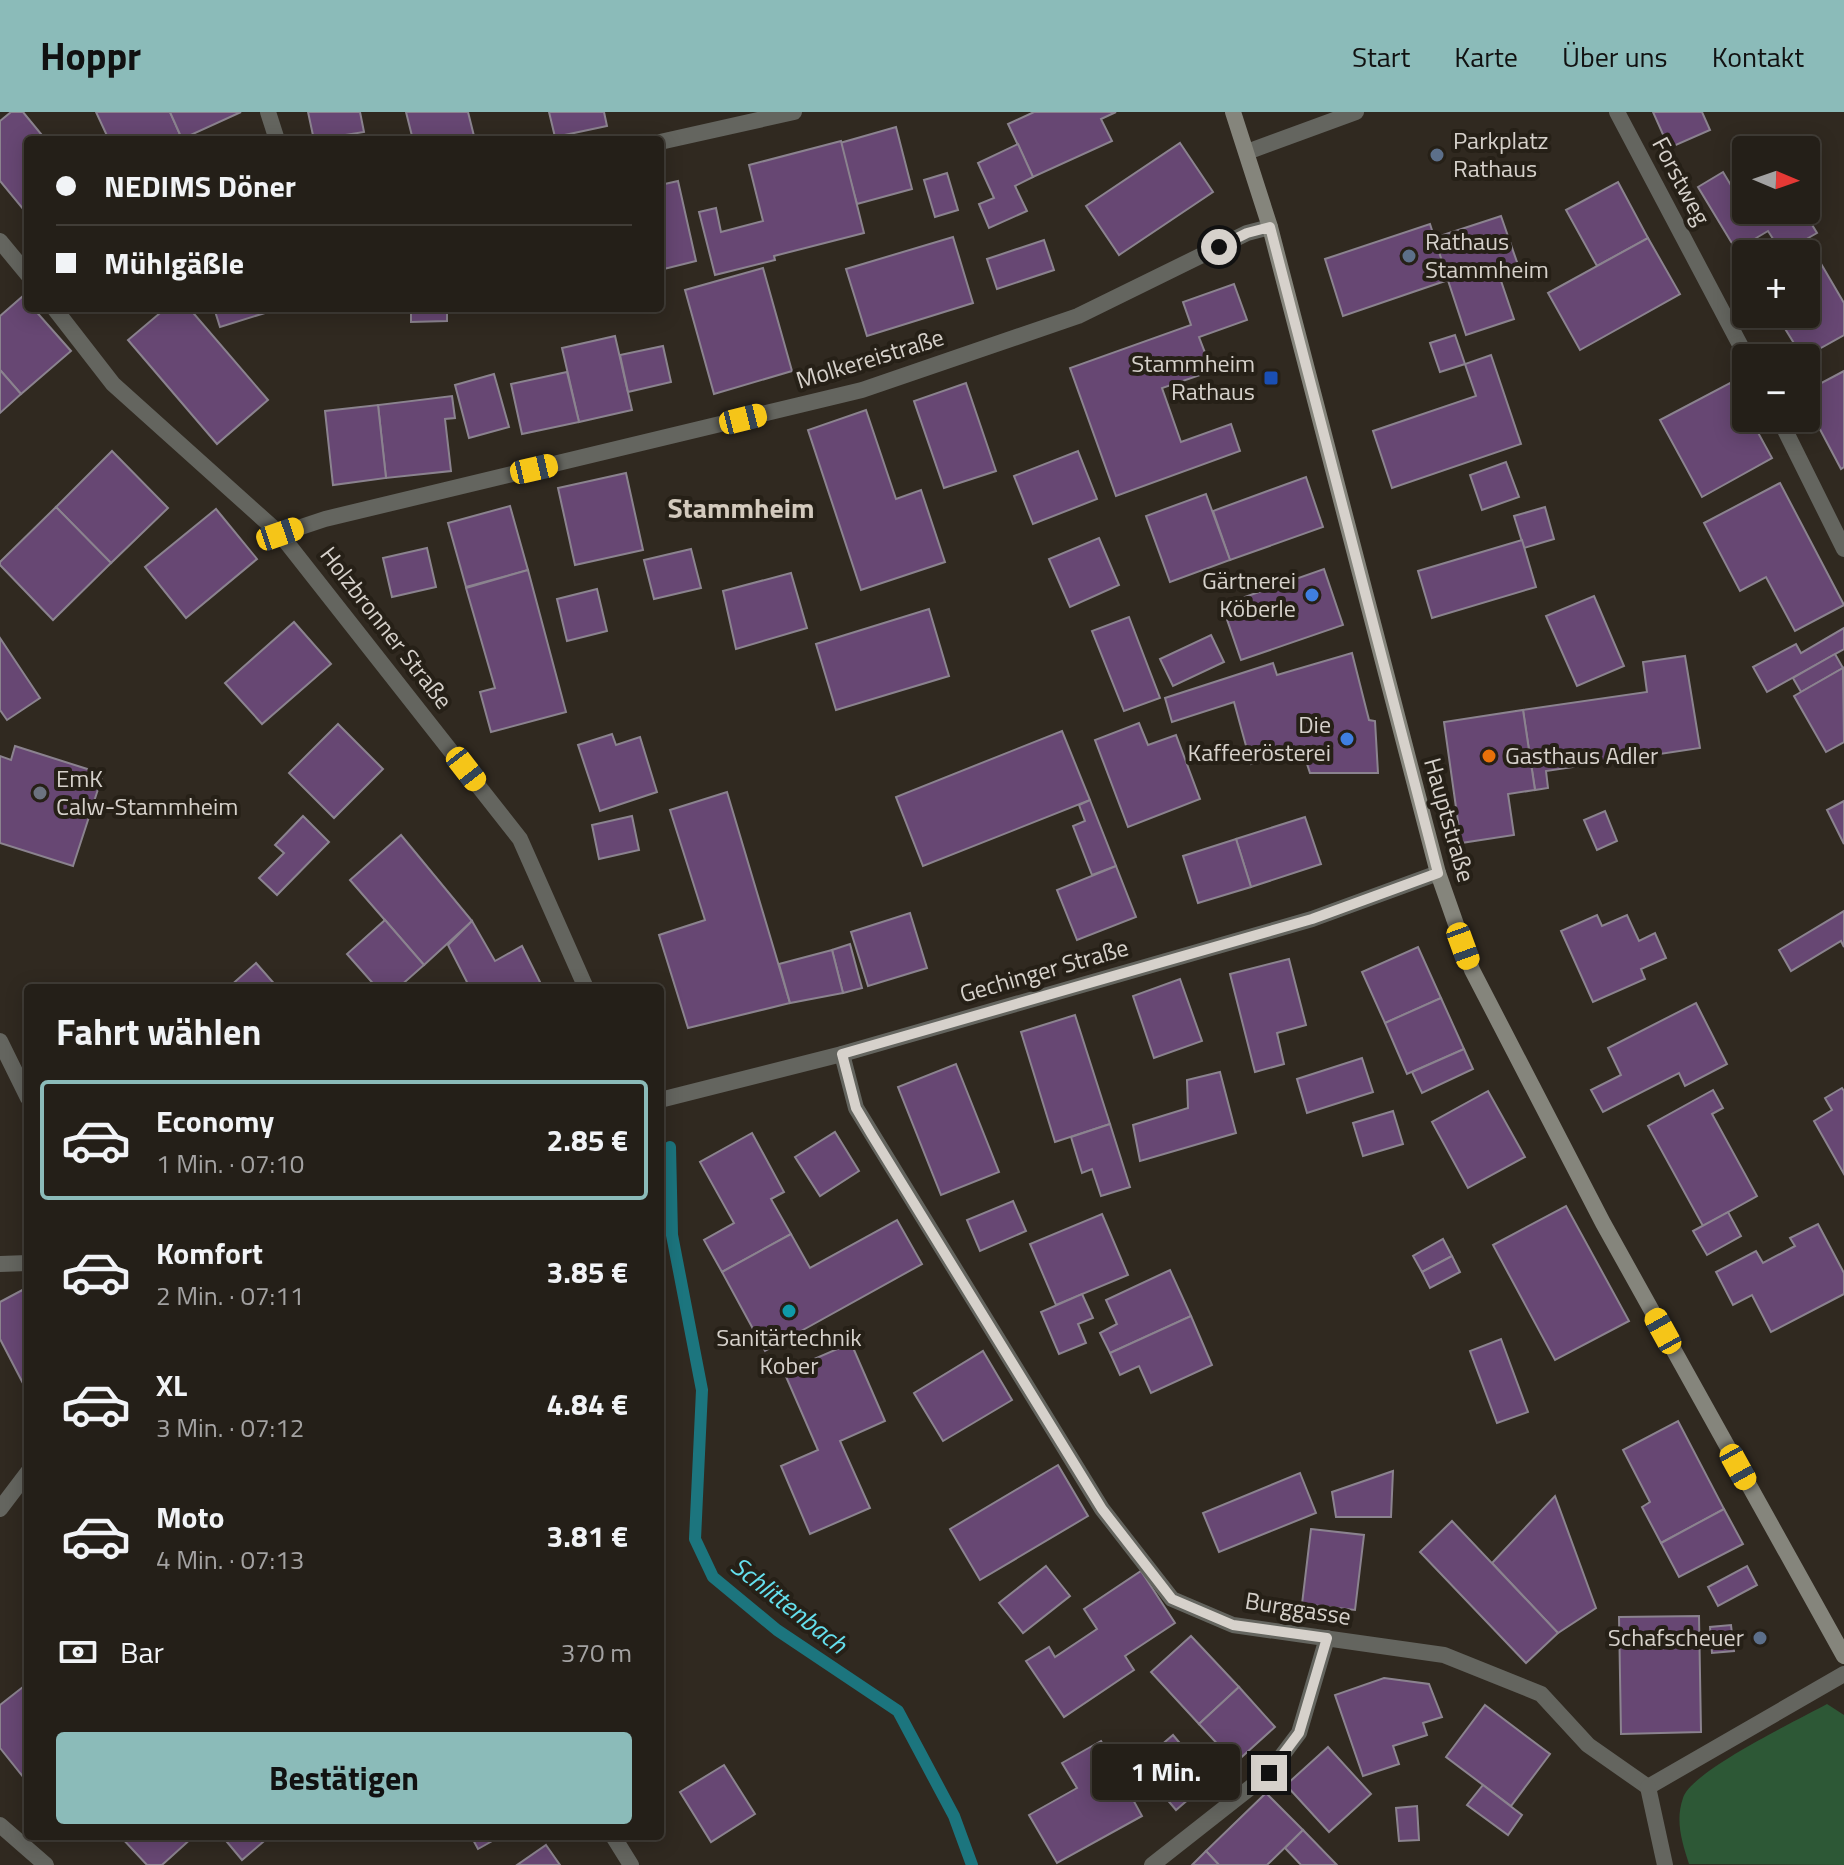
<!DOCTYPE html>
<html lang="de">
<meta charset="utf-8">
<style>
:root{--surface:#241f18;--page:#2c2721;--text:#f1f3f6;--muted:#a3a2a2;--line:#413d37;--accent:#8bbbb9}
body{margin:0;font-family:"Titillium Web",sans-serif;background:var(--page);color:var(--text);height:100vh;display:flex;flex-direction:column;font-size:30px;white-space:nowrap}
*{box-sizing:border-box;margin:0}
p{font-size:26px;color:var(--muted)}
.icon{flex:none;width:44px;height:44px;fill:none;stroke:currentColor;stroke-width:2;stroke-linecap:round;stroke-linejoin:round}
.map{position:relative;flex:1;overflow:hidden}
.panel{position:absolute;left:24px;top:872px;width:640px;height:856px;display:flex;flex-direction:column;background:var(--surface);border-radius:8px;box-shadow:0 4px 20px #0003,0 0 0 2px var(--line)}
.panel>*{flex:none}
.hud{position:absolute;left:24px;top:24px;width:640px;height:176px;border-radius:8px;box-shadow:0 4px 20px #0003,0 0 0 2px var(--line);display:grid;align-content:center;height:176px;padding:0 32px;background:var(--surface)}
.needle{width:52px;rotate:92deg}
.controls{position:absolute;left:1732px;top:24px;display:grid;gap:16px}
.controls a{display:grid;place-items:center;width:88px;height:88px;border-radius:8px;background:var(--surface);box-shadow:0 4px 20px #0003,0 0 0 2px var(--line);font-size:40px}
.end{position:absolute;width:36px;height:36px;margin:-18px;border:10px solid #d6d1cb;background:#111;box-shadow:0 0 0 4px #111}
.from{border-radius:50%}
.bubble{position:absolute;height:56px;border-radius:8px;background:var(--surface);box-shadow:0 4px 20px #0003,0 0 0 2px var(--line);font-size:26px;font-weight:700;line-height:56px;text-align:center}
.car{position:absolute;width:24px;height:48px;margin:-24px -12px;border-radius:10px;box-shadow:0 0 6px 2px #0007;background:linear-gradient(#f5c518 24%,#345 0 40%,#f5c518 0 76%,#345 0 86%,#f5c518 0)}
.hud b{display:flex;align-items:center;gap:28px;height:76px;font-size:30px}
.hud b+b{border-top:2px solid var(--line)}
.hud i{width:20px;height:20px;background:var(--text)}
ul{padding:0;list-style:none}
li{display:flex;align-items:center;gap:24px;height:120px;margin:0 16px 12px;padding:0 16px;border:4px solid transparent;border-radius:8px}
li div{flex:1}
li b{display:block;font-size:30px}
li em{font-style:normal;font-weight:700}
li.selected{border-color:var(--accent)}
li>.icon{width:72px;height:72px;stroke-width:1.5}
h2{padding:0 32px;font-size:36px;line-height:96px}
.pay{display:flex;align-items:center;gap:20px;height:88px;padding:0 32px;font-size:30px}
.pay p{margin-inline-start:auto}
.button{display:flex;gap:16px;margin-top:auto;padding:16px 32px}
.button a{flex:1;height:92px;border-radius:8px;background:var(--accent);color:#111;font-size:32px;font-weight:700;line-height:92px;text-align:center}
header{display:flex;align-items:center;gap:48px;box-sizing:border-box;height:112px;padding:0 40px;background:var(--accent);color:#111}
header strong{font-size:38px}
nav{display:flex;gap:44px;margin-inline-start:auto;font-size:28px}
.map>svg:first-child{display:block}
.green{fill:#2d5836}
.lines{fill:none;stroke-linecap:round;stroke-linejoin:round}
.stream{stroke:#1c757e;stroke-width:12}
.building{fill:#674773;stroke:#8b838f;stroke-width:2}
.lane{stroke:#64655f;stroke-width:16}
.street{stroke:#64655f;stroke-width:16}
.secondary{stroke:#85857c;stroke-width:16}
.route{stroke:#d6d1cb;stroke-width:10}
.service-dot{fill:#5c6f8a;stroke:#262017;stroke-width:3}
.transit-dot{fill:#1a4fb4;stroke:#262017;stroke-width:3}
.shop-dot{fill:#3f7fe0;stroke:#262017;stroke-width:3}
.food-dot{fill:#e8710a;stroke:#262017;stroke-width:3}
.worship-dot{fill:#6b7280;stroke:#262017;stroke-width:3}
.culture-dot{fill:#0f9aa8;stroke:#262017;stroke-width:3}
.labels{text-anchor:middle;stroke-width:8;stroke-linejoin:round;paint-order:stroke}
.poi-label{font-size:24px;fill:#d6d1cb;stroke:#262017;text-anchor:start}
.street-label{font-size:24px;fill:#d6d1cb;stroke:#262017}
.water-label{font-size:26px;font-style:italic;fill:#65e0ee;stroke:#262017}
.quarter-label{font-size:28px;font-weight:bold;fill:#d3cabe;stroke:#262017}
</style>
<header>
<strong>Hoppr</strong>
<nav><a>Start</a><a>Karte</a><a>Über uns</a><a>Kontakt</a></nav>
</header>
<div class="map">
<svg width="1844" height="1753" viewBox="0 0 1844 1753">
<rect width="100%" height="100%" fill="#302920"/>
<!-- green -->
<path class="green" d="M1827 1592 1844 1603V1753L1689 1752C1682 1730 1675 1709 1683 1686 1691 1659 1798 1608 1827 1592Z"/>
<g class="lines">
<!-- stream -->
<path class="stream" d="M670 1035 672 1123 702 1278 695 1427 713 1465 777 1518 898 1599 954 1704 972 1753"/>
</g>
<!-- building -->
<g class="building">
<path d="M11 0H23L46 28H28V103L0 69V9Z"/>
<path d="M96 0H170L182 27 109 28Z"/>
<path d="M170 0H241L182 27Z"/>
<path d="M308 0H360L364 20 314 28Z"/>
<path d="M406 0H468L475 28H413Z"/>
<path d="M549 0H604L607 14 555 25Z"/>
<path d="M1034 0H1116L1101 7 1112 29 1033 65 1008 12Z"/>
<path d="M1653 0H1702L1710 18 1669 36Z"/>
<path d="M896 15 912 77 857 92 840 31Z"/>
<path d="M841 29 864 121 774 144 775 148 715 163 699 100 716 96 721 120 763 109 749 53Z"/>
<path d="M1180 31 1213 80 1119 143 1086 94Z"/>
<path d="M1018 32 1033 65 1015 74 1027 99 989 116 979 92 994 86 978 51Z"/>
<path d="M1723 60 1735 80 1746 74V98H1803L1817 121 1782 141 1768 119 1736 138 1698 75Z"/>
<path d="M947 61 958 98 935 105 924 68Z"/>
<path d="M678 69 696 149 660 158V73Z"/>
<path d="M1618 70 1648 126 1597 154 1566 98Z"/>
<path d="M1501 104 1518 153 1498 160 1514 207 1466 223 1434 126Z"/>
<path d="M1430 112 1448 168 1343 204 1325 147Z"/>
<path d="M953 125 973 191 867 224 846 157Z"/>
<path d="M1648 126 1680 182 1580 238 1548 181Z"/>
<path d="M1044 128 1054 158 997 177 987 147Z"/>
<path d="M1820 150 1844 191V223L1803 246 1776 202H1806V158Z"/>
<path d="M763 156 792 259 714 282 685 178Z"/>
<path d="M1234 172 1247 208 1199 225 1212 259 1162 276 1181 330 1231 312 1240 339 1116 384 1070 256 1191 213 1183 190Z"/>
<path d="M23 184 28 190V196H33L71 239 21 282 0 258V204Z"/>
<path d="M166 196H189L268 288 217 332 128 228Z"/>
<path d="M214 196H281L220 215Z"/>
<path d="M411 196H447V209L411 210Z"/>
<path d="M1455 223 1465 252 1440 260 1430 231Z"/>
<path d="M615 224 632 298 579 310 562 236Z"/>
<path d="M663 234 671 270 628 280 620 243Z"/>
<path d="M1491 243 1521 332 1392 376 1373 319 1476 284 1465 252Z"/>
<path d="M0 258 21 282 0 301Z"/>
<path d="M1844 259V355L1841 357 1806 291V279Z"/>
<path d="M567 260 579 310 522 322 511 272Z"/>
<path d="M494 262 509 315 469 326 455 273Z"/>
<path d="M966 271 996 359 944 376 914 289Z"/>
<path d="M1730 271 1746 299V306H1750L1772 346 1702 385 1660 308Z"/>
<path d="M452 284 455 306 445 307 451 359 386 366 378 293Z"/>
<path d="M378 293 386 366 333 373 325 299Z"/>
<path d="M866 298 896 387 921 378 945 450 861 478 808 318Z"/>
<path d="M112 339 168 396 111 451 56 395Z"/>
<path d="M1078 339 1097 387 1033 412 1014 364Z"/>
<path d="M1506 350 1519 385 1482 398 1470 363Z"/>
<path d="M626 361 643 438 575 453 558 376Z"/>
<path d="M1306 365 1323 415 1230 448 1213 399Z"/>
<path d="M1780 371 1844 493 1795 519 1766 465 1740 479 1704 411Z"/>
<path d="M1206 382 1230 448 1170 470 1146 404Z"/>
<path d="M510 394 528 458 466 475 448 411Z"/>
<path d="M56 395 111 451 53 508 0 453V450Z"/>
<path d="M1545 395 1554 427 1524 436 1514 404Z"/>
<path d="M216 397 257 447 186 506 145 455Z"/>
<path d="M1099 426 1119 473 1070 495 1049 447Z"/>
<path d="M1522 428 1536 475 1432 506 1418 459Z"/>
<path d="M427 436 436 475 392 485 383 446Z"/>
<path d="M691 437 701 476 654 487 644 448Z"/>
<path d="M1324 457 1343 513 1241 548 1222 493Z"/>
<path d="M528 458 566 600 491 620 480 580 495 576 466 476Z"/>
<path d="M791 461 807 516 736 537 723 479Z"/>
<path d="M597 477 607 519 567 529 557 487Z"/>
<path d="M1594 484 1624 554 1577 574 1546 504Z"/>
<path d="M929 497 949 564 836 598 816 532Z"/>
<path d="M1129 505 1160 586 1124 599 1092 519Z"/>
<path d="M294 510 331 552 262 612 225 571Z"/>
<path d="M1844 516V537L1767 580 1753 555 1796 532 1801 541Z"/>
<path d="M1211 523 1224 550 1173 574 1160 547Z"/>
<path d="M0 526 40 586 7 608 0 598Z"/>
<path d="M1352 541 1369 608 1375 609 1378 661H1310L1302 637 1251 652 1234 590 1172 610 1165 586 1273 551 1277 563Z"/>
<path d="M1835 542 1843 556 1801 580 1793 566Z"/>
<path d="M1685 544 1700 636 1546 659 1548 676 1535 678 1523 598 1647 580 1643 550Z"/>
<path d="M1843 556 1844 630 1826 640 1794 584Z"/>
<path d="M1523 598 1535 678 1508 682 1514 723 1461 731 1444 610Z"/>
<path d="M1139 611 1148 633 1176 623 1200 687 1128 715 1095 628Z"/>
<path d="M338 612 383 657 334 706 289 661Z"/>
<path d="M1062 619 1090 688 923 754 896 685Z"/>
<path d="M612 622 616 633 640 625 657 680 600 699 578 633Z"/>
<path d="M15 634 103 662 73 754 0 731V644L11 648Z"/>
<path d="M727 680 790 891 688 916 659 823 705 808 670 698Z"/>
<path d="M1090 688 1116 754 1092 763 1073 714 1085 709 1079 693Z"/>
<path d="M1844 689V732L1827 698Z"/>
<path d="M1605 699 1617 729 1597 738 1584 708Z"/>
<path d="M303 704 329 730 277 783 259 766 284 741 275 733Z"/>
<path d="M632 704 639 738 599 747 592 713Z"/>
<path d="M1305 705 1321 752 1251 775 1236 727Z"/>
<path d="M401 723 472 809 424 853 350 768Z"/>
<path d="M1236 727 1251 775 1198 791 1183 744Z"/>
<path d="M1116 754 1136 805 1077 828 1057 778Z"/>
<path d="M1844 799V835L1841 829 1791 859 1779 838Z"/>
<path d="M910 801 927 856 868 874 851 820Z"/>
<path d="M1597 803 1602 814 1627 803 1639 829 1655 821 1666 846 1641 857 1645 867 1593 890 1561 819Z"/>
<path d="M385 808 424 853 398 876H377L347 842Z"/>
<path d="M472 809 495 849 522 834 543 876H470L448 833Z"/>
<path d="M850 832 862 876 843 881 832 838Z"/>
<path d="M1418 835 1441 886 1385 911 1362 860Z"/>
<path d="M832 838 843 881 790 891 779 852Z"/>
<path d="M1289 847 1306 913 1277 921 1284 952 1255 960 1230 862Z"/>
<path d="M256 851 278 876H228Z"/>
<path d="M1180 867 1202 929 1154 946 1133 884Z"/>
<path d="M1441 886 1464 937 1407 962 1385 911Z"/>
<path d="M1696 891 1727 952 1685 974 1679 961 1603 1000 1591 978 1621 963 1608 936Z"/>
<path d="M1075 903 1110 1012 1055 1030 1021 920Z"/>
<path d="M1464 937 1473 957 1422 981 1412 960Z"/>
<path d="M1362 946 1373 980 1307 1001 1297 967Z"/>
<path d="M956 952 999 1060 941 1083 898 975Z"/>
<path d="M1220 960 1236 1021 1140 1049 1133 1013 1188 996 1187 968Z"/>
<path d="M1842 976 1844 979V1062L1814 1009 1832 998 1825 986Z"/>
<path d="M1713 978 1723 996 1712 1002 1757 1084 1703 1114 1648 1014Z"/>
<path d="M1488 979 1525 1045 1468 1076 1432 1010Z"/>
<path d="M1393 999 1403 1032 1363 1044 1353 1011Z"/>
<path d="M1110 1012 1130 1075 1101 1084 1092 1057 1082 1061 1071 1025Z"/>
<path d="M835 1020 859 1059 820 1084 795 1045Z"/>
<path d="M752 1021 784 1080 771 1087 791 1122 722 1160 704 1128 734 1111 700 1050Z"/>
<path d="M1013 1089 1026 1119 980 1139 967 1108Z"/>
<path d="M1566 1094 1629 1209 1555 1248 1493 1133Z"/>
<path d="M1728 1100 1741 1124 1707 1143 1693 1119Z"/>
<path d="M1102 1102 1128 1163 1056 1193 1030 1132Z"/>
<path d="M897 1108 922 1152 765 1239 722 1160 791 1122 810 1156Z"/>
<path d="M1818 1112 1844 1161V1182L1771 1220 1752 1183 1733 1193 1716 1160 1756 1139 1763 1151 1795 1134 1790 1126Z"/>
<path d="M1443 1127 1452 1144 1422 1160 1413 1144Z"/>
<path d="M1452 1144 1460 1160 1430 1176 1422 1160Z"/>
<path d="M1170 1158 1191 1204 1110 1241 1100 1221 1117 1212 1106 1188Z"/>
<path d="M28 1175V1281L0 1227V1190Z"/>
<path d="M1082 1182 1093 1206 1078 1212 1086 1231 1059 1242 1041 1200Z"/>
<path d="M1191 1204 1212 1253 1151 1281 1139 1254 1120 1263 1110 1241Z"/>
<path d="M1501 1227 1528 1300 1497 1311 1470 1239Z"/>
<path d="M851 1231 885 1309 840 1329 870 1396 810 1422 781 1354 818 1338 784 1260Z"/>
<path d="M983 1239 1012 1288 943 1329 914 1281Z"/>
<path d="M1678 1309 1724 1397 1661 1431 1642 1395 1650 1390 1623 1338Z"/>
<path d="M1058 1353 1088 1404 980 1468 950 1417Z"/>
<path d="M1393 1359 1391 1405H1336L1332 1380Z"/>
<path d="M1300 1361 1316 1401 1219 1440 1203 1401Z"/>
<path d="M1555 1384 1596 1496 1558 1521 1492 1451Z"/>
<path d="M1724 1397 1743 1432 1679 1465 1661 1431Z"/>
<path d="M1452 1409 1558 1521 1526 1551 1420 1440Z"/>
<path d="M1311 1417 1364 1423 1355 1498 1302 1492Z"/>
<path d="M1046 1454 1070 1484 1023 1521 999 1491Z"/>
<path d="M1747 1454 1757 1473 1718 1494 1708 1475Z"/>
<path d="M1141 1459 1175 1511 1125 1544 1134 1558 1064 1605 1026 1549 1049 1535 1055 1545 1097 1517 1084 1497Z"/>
<path d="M1699 1504 1701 1620 1621 1622 1619 1505Z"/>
<path d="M1731 1513 1734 1539 1712 1541 1710 1515Z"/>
<path d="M1191 1524 1239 1575 1199 1612 1151 1560Z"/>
<path d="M1384 1566 1429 1572 1442 1605 1423 1611 1427 1623 1393 1634 1399 1652 1363 1664 1335 1583Z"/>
<path d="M28 1571V1671L0 1636V1593Z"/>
<path d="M1239 1575 1275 1615 1235 1651 1199 1612Z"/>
<path d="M1485 1593 1550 1642 1511 1694 1446 1645Z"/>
<path d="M1173 1623 1211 1668 1176 1698 1138 1653Z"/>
<path d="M1101 1629 1142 1704 1057 1751 1029 1703 1077 1676 1062 1651Z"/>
<path d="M1328 1635 1371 1682 1329 1720 1286 1673Z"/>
<path d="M724 1653 755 1702 711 1730 680 1680Z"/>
<path d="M1483 1673 1522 1703 1508 1723 1467 1693Z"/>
<path d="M1266 1681 1303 1718 1267 1753H1219L1206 1739Z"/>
<path d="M1417 1694 1419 1728 1399 1729 1396 1696Z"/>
<path d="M1303 1718 1337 1753H1301L1285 1736Z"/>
<path d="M120 1724H194L162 1753H147Z"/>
<path d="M222 1724H270L242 1748Z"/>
<path d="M471 1724H501L478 1737Z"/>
<path d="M546 1733 560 1753H517Z"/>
<path d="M1206 1739 1219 1753H1192Z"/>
</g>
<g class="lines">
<!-- lane -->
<path class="lane" d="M1152 1753 1269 1661 1299 1621 1327 1526"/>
<!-- street -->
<g class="street">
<path d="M268 0 277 28"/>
<path d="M1617 0 1747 246"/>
<path d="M660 30 794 0"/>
<path d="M1247 40 1356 0"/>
<path d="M0 129 28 163"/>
<path d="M54 196 113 272 280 422 520 727 586 876"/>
<path d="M1779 306 1844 437"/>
<path d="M280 422 325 407 862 278 1078 204 1247 121 1270 115"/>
<path d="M0 929 28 986"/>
<path d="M842 942 856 996 1102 1397 1172 1487 1233 1513 1444 1543 1541 1582 1588 1633 1648 1675"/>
<path d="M660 988 842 942 1312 807 1438 761"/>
<path d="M0 1152 28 1151"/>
<path d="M0 1397 28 1360"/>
<path d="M1648 1675 1844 1562"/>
<path d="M1648 1675 1665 1753"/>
<path d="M0 1713 46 1753"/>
<path d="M613 1724 631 1753"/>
</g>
<!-- secondary -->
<path class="secondary" d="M1233 0 1270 115 1438 761 1472 858 1603 1111 1844 1544"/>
</g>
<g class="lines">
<!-- route -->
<path class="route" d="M1219 135 1247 121 1270 115 1438 761 1312 807 842 942 856 996 872 1023 1102 1397 1172 1487 1233 1513 1327 1526 1299 1621 1269 1661"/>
</g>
<!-- markers -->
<g class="service-dot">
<circle cx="1437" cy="43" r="8"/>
<circle cx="1409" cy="144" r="8"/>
<circle cx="1760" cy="1526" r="8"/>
</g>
<rect class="transit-dot" x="1263" y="258" width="16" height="16" rx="4"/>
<g class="shop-dot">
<circle cx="1312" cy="483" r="8"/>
<circle cx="1347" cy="627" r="8"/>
</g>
<circle class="food-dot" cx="1489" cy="644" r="8"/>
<circle class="worship-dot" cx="40" cy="681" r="8"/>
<circle class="culture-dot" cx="789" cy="1199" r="8"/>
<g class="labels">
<!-- poi labels -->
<g class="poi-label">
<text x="1453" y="37">Parkplatz<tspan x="1453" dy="28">Rathaus</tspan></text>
<text x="1425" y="138">Rathaus<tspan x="1425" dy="28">Stammheim</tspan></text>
<text x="1255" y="260" text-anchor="end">Stammheim<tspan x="1255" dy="28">Rathaus</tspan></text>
<text x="1296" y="477" text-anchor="end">Gärtnerei<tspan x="1296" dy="28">Köberle</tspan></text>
<text x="1331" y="621" text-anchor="end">Die<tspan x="1331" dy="28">Kaffeerösterei</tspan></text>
<text x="1505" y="652">Gasthaus Adler</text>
<text x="56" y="675">EmK<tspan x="56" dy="28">Calw-Stammheim</tspan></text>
<text x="789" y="1234" text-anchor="middle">Sanitärtechnik<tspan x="789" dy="28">Kober</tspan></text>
<text x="1744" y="1534" text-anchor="end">Schafscheuer</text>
</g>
<!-- street labels -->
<g class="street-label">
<text transform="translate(1681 69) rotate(62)" y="8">Forstweg</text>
<text transform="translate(870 247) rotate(-17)" y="8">Molkereistraße</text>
<text transform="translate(386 516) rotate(52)" y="8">Holzbronner Straße</text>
<text transform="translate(1449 708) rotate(74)" y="8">Hauptstraße</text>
<text transform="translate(1044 859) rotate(-16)" y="8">Gechinger Straße</text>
<text transform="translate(1298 1497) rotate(9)" y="8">Burggasse</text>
</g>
<!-- water labels -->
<g class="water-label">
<text transform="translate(789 1493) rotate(38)" y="9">Schlittenbach</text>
</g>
<!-- quarter labels -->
<g class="quarter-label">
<text x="741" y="406">Stammheim</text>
</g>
</g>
</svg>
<div class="controls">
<a><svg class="needle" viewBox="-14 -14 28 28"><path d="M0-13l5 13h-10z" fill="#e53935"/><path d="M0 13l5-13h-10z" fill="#a3a2a2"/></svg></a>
<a>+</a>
<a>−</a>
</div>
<i class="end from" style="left:1219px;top:135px"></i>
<i class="end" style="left:1269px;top:1661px"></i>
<div class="bubble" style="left:1092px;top:1632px;width:148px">1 Min.</div>
<i class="car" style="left:743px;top:307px;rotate:76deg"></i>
<i class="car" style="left:534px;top:357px;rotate:77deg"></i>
<i class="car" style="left:280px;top:422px;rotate:71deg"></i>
<i class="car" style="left:466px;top:657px;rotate:142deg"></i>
<i class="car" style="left:1463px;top:834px;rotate:160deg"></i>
<i class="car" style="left:1663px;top:1219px;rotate:331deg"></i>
<i class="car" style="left:1738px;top:1355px;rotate:151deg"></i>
<div class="hud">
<b><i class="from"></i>NEDIMS Döner</b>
<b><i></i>Mühlgäßle</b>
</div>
<section class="panel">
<h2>Fahrt wählen</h2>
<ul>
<li class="selected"><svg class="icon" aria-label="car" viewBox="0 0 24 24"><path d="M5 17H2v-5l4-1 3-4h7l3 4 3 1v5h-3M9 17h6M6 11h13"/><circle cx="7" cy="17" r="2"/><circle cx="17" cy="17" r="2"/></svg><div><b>Economy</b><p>1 Min. · 07:10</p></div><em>2.85 €</em></li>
<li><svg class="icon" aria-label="car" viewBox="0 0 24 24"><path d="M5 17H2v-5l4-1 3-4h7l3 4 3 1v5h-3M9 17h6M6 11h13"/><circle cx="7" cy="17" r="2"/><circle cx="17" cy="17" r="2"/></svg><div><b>Komfort</b><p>2 Min. · 07:11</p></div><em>3.85 €</em></li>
<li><svg class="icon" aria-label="car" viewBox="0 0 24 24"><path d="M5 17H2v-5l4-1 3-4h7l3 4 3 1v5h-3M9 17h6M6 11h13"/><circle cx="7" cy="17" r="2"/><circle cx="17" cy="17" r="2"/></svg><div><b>XL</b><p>3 Min. · 07:12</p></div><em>4.84 €</em></li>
<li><svg class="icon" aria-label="car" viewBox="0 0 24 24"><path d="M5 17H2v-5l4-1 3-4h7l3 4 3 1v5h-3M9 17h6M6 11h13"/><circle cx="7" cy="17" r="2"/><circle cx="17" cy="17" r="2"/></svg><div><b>Moto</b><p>4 Min. · 07:13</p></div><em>3.81 €</em></li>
</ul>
<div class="pay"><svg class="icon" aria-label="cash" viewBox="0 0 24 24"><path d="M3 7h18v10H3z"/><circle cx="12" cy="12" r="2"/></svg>Bar<p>370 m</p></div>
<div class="button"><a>Bestätigen</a></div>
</section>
</div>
